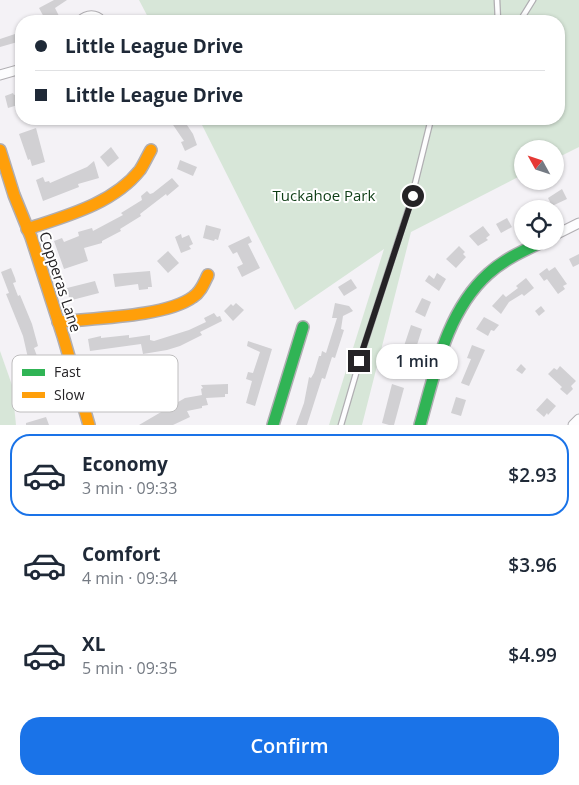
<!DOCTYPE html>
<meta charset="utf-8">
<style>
:root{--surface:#fff;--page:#f6f6f7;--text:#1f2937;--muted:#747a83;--line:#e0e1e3;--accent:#1a73e8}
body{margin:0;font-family:"Open Sans",sans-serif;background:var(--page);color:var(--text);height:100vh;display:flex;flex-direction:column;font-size:19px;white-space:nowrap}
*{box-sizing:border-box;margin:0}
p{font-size:16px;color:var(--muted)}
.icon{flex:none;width:28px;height:28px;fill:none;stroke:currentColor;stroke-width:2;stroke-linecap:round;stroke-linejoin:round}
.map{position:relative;height:425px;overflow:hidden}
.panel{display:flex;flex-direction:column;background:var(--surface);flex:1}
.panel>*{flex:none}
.banner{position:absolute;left:15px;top:15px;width:550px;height:110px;border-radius:20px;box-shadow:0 1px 4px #0004;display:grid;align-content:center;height:110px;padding:0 20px;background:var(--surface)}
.needle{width:32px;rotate:310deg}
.fabs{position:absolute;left:514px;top:140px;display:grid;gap:10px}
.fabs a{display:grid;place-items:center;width:50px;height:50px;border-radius:50%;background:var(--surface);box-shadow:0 1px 4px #0004;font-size:25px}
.end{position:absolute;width:22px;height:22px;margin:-11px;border:6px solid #252326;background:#fff;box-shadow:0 0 0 2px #fff}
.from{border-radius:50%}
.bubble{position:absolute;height:35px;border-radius:18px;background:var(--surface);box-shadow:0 1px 4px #0004;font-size:16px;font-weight:600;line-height:35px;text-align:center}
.banner b{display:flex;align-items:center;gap:18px;height:48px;font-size:19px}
.banner b+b{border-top:1px solid var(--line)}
.banner i{width:12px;height:12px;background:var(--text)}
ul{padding:9px 0 0;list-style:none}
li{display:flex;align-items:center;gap:15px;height:82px;margin:0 10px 8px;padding:0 10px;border:2px solid transparent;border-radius:20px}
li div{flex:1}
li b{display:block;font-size:19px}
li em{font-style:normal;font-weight:600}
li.on{border-color:var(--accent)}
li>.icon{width:45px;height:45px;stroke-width:1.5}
.primary-button{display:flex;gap:10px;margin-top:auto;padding:10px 20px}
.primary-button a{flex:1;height:58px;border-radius:20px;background:var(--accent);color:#fff;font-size:20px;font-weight:600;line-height:58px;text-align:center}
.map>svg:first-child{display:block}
.green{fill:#d7e6d8}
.building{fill:#d1d0d3}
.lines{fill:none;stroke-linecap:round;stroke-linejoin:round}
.lane-casing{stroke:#b0aeb2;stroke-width:7}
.street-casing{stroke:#b0aeb2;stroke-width:11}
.fast-casing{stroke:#b0aeb2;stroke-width:14}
.slow-casing{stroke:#b0aeb2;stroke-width:14}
.lane{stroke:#fdfdfe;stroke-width:4.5}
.street{stroke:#fdfdfe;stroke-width:9}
.fast{stroke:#30b455;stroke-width:11}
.slow{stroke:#ff9f0a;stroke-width:11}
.route{stroke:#252326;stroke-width:6}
.labels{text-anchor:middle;stroke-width:4;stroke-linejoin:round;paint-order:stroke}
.park-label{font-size:15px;fill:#0f3e16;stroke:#fff}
.street-label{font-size:15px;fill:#252326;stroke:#fff}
.key{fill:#fff;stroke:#bebdbe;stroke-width:1}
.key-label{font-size:14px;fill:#252326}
</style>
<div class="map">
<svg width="579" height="425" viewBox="0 0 579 425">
<rect width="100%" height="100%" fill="#f4f2f6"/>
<!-- green -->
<g class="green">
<path d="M139 0H579V147L555 159V149H522V175L411 232 362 425H329L384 249 295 310 199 119H559V21H150Z"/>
<path d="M0 351 12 385 16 425H0Z"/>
</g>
<!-- building -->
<g class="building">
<path d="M54 0H67L55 8 59 16 52 20 51 19 46 21 39 8Z"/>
<path d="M21 32V41L0 47V39Z"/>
<path d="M13 93 14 95 19 93 21 104 8 108 5 96Z"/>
<path d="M169 119H183L193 134 197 145 185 151 181 142 184 141Z"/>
<path d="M36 128 45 162 32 166 30 159 28 160 19 134Z"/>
<path d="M111 147 119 158 108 167 100 157Z"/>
<path d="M180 160 197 167 193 176 177 169Z"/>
<path d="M94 161 99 178 78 184 79 187 43 201 36 180 43 177 45 182 49 181 50 183 87 167Z"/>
<path d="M172 178 179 186 167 196 166 194 140 214 141 216 120 229 121 231 102 241V243L84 248 88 261 64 269 54 241 62 238 64 242 79 236 78 232 92 228 93 231 123 215 121 213 142 200 141 196 147 191 150 194 153 193Z"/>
<path d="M562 189 567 199 552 206 548 198Z"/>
<path d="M507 218 512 227 501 233 496 224Z"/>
<path d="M206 225 221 229 218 240 215 239 214 241 203 238Z"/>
<path d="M483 226 490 235 486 238 488 240 478 246 469 236Z"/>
<path d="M181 234 182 238 189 235 193 244 189 246 191 249 181 253 175 237Z"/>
<path d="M249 236 252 242 248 244 260 268 242 277 237 267 243 264 237 252 233 254 228 246Z"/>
<path d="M459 246 465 252 463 254 466 257 456 268 446 259Z"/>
<path d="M168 251 179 263 168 273 157 261Z"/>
<path d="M579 254V264L573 267 569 259Z"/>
<path d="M555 267 567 284 563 286 565 289 558 294 547 279 544 281 539 274 547 268 549 271Z"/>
<path d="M11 268 15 278 16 282 13 283 18 296 20 295 32 324 38 346 34 348 44 375 47 374 52 387 38 392V383L34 384 28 370 25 371 22 360 28 358 23 336 6 294 9 293 1 272Z"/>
<path d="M150 271 152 287H148V289L139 290 138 284 115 287 113 274Z"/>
<path d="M437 273 446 279 439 291 425 281 429 275 434 279Z"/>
<path d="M526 278 534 288 524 296 522 294 509 302 501 314 492 306 503 294 506 297 518 288 516 286Z"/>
<path d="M351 279 357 288 344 296 338 287Z"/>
<path d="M95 281 99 293 72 300 71 297H69L67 288Z"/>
<path d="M422 298 431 302 425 317 415 312Z"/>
<path d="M236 303 244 310 233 321 224 311 231 304 233 306Z"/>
<path d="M335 303 349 306 353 311 343 316 341 329 344 330 335 358 332 357 325 379 322 378 307 425H296L304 403 309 377 311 378 314 373 319 356H321L322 351 326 353 337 318H332Z"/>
<path d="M541 306 545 311 539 316 535 311Z"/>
<path d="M214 313 217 317 220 316 222 321 200 332 202 335 180 346 167 350 143 354 141 344 90 351 88 339 101 336V338L129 335V338L150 335V340L154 341 189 330 206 322 204 318Z"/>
<path d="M484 317 499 325 494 331 491 330 488 336 476 329Z"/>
<path d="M411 325 422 329 417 345 414 344 406 370 393 366 395 356 400 358Z"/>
<path d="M248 341 272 349 255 406 246 403 252 381 246 379 248 372 253 373 260 352 247 346Z"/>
<path d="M472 345 485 350 469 386 461 383 471 359 467 358Z"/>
<path d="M521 364 526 369 522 374 516 370Z"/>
<path d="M560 366 576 381 571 386 573 389 567 395 560 389 562 387 548 374 554 368 557 370Z"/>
<path d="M228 384V394H225V397L206 398 208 405 202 406V408L187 411 190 417 173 425H139L185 398 202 395 201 389 203 388 201 385Z"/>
<path d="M392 384 404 388 394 425H389L382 423Z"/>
<path d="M456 397 466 400 461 416 451 413Z"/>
<path d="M547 398 556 406 548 415 547 413 544 417 536 410Z"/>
<path d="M46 417 49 425H26V423Z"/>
</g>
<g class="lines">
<!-- lane casing -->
<g class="lane-casing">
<g id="lane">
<path d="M497 0 498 21"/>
<path d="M520 21 533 0"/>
<path d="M341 425 364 346 410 204 431 119"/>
</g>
</g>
<!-- street casing -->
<g class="street-casing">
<g id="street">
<path d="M80 21C87 14 96 14 102 21"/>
<path d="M0 75 21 69"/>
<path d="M555 235 579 223"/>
<path d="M573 425 579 419"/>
</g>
</g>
<!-- fast casing -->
<g class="fast-casing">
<g id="fast">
<path d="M273 425 303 327"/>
<path d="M420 425C435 373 446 312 488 274 504 259 525 250 544 241"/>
</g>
</g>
<!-- slow casing -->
<g class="slow-casing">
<g id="slow">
<path d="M0 150 14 195 31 237 63 336 89 425"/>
<path d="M27 229C66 216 113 204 140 170 144 164 147 157 151 150"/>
<path d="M58 322C93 318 166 317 193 297 201 292 204 283 208 275"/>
</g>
</g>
<!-- lane -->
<use href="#lane" class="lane"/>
<!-- street -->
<use href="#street" class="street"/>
<!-- fast -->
<use href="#fast" class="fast"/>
<!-- slow -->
<use href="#slow" class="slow"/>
</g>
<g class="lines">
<!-- route -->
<path class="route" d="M359 361 413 196"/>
</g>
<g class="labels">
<!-- park labels -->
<g class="park-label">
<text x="324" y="201">Tuckahoe Park</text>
</g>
<!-- street labels -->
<g class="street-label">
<text transform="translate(60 282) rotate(72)" y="5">Copperas Lane</text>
</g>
</g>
<!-- legend -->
<rect x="12" y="355" width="166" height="57" rx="8" class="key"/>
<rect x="22" y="369" width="23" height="7" fill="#30b455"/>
<rect x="22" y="392" width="23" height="6" fill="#ff9f0a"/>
<g class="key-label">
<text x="54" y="377">Fast</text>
<text x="54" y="400">Slow</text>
</g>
</svg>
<div class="fabs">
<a><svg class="needle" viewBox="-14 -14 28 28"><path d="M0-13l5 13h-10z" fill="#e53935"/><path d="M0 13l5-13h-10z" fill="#747a83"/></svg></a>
<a><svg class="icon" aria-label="locate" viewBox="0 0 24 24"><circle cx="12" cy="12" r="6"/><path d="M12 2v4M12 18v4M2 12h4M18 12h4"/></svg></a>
</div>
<i class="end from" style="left:413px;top:196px"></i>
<i class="end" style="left:359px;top:361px"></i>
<div class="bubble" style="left:376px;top:344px;width:82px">1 min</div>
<div class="banner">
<b><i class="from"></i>Little League Drive</b>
<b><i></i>Little League Drive</b>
</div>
</div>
<section class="panel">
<ul>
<li class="on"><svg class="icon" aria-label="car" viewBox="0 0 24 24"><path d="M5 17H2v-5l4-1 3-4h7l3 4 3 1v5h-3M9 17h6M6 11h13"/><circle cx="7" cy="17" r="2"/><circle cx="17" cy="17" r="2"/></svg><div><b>Economy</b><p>3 min · 09:33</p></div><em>$2.93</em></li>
<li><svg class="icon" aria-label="car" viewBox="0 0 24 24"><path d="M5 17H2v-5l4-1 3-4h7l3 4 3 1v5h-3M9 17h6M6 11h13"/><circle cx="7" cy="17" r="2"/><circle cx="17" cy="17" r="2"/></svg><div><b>Comfort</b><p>4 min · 09:34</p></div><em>$3.96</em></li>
<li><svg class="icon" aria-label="car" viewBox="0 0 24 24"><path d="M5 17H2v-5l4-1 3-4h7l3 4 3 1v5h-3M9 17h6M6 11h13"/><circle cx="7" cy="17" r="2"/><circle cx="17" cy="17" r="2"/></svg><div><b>XL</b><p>5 min · 09:35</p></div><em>$4.99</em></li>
</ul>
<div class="primary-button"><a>Confirm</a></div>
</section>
